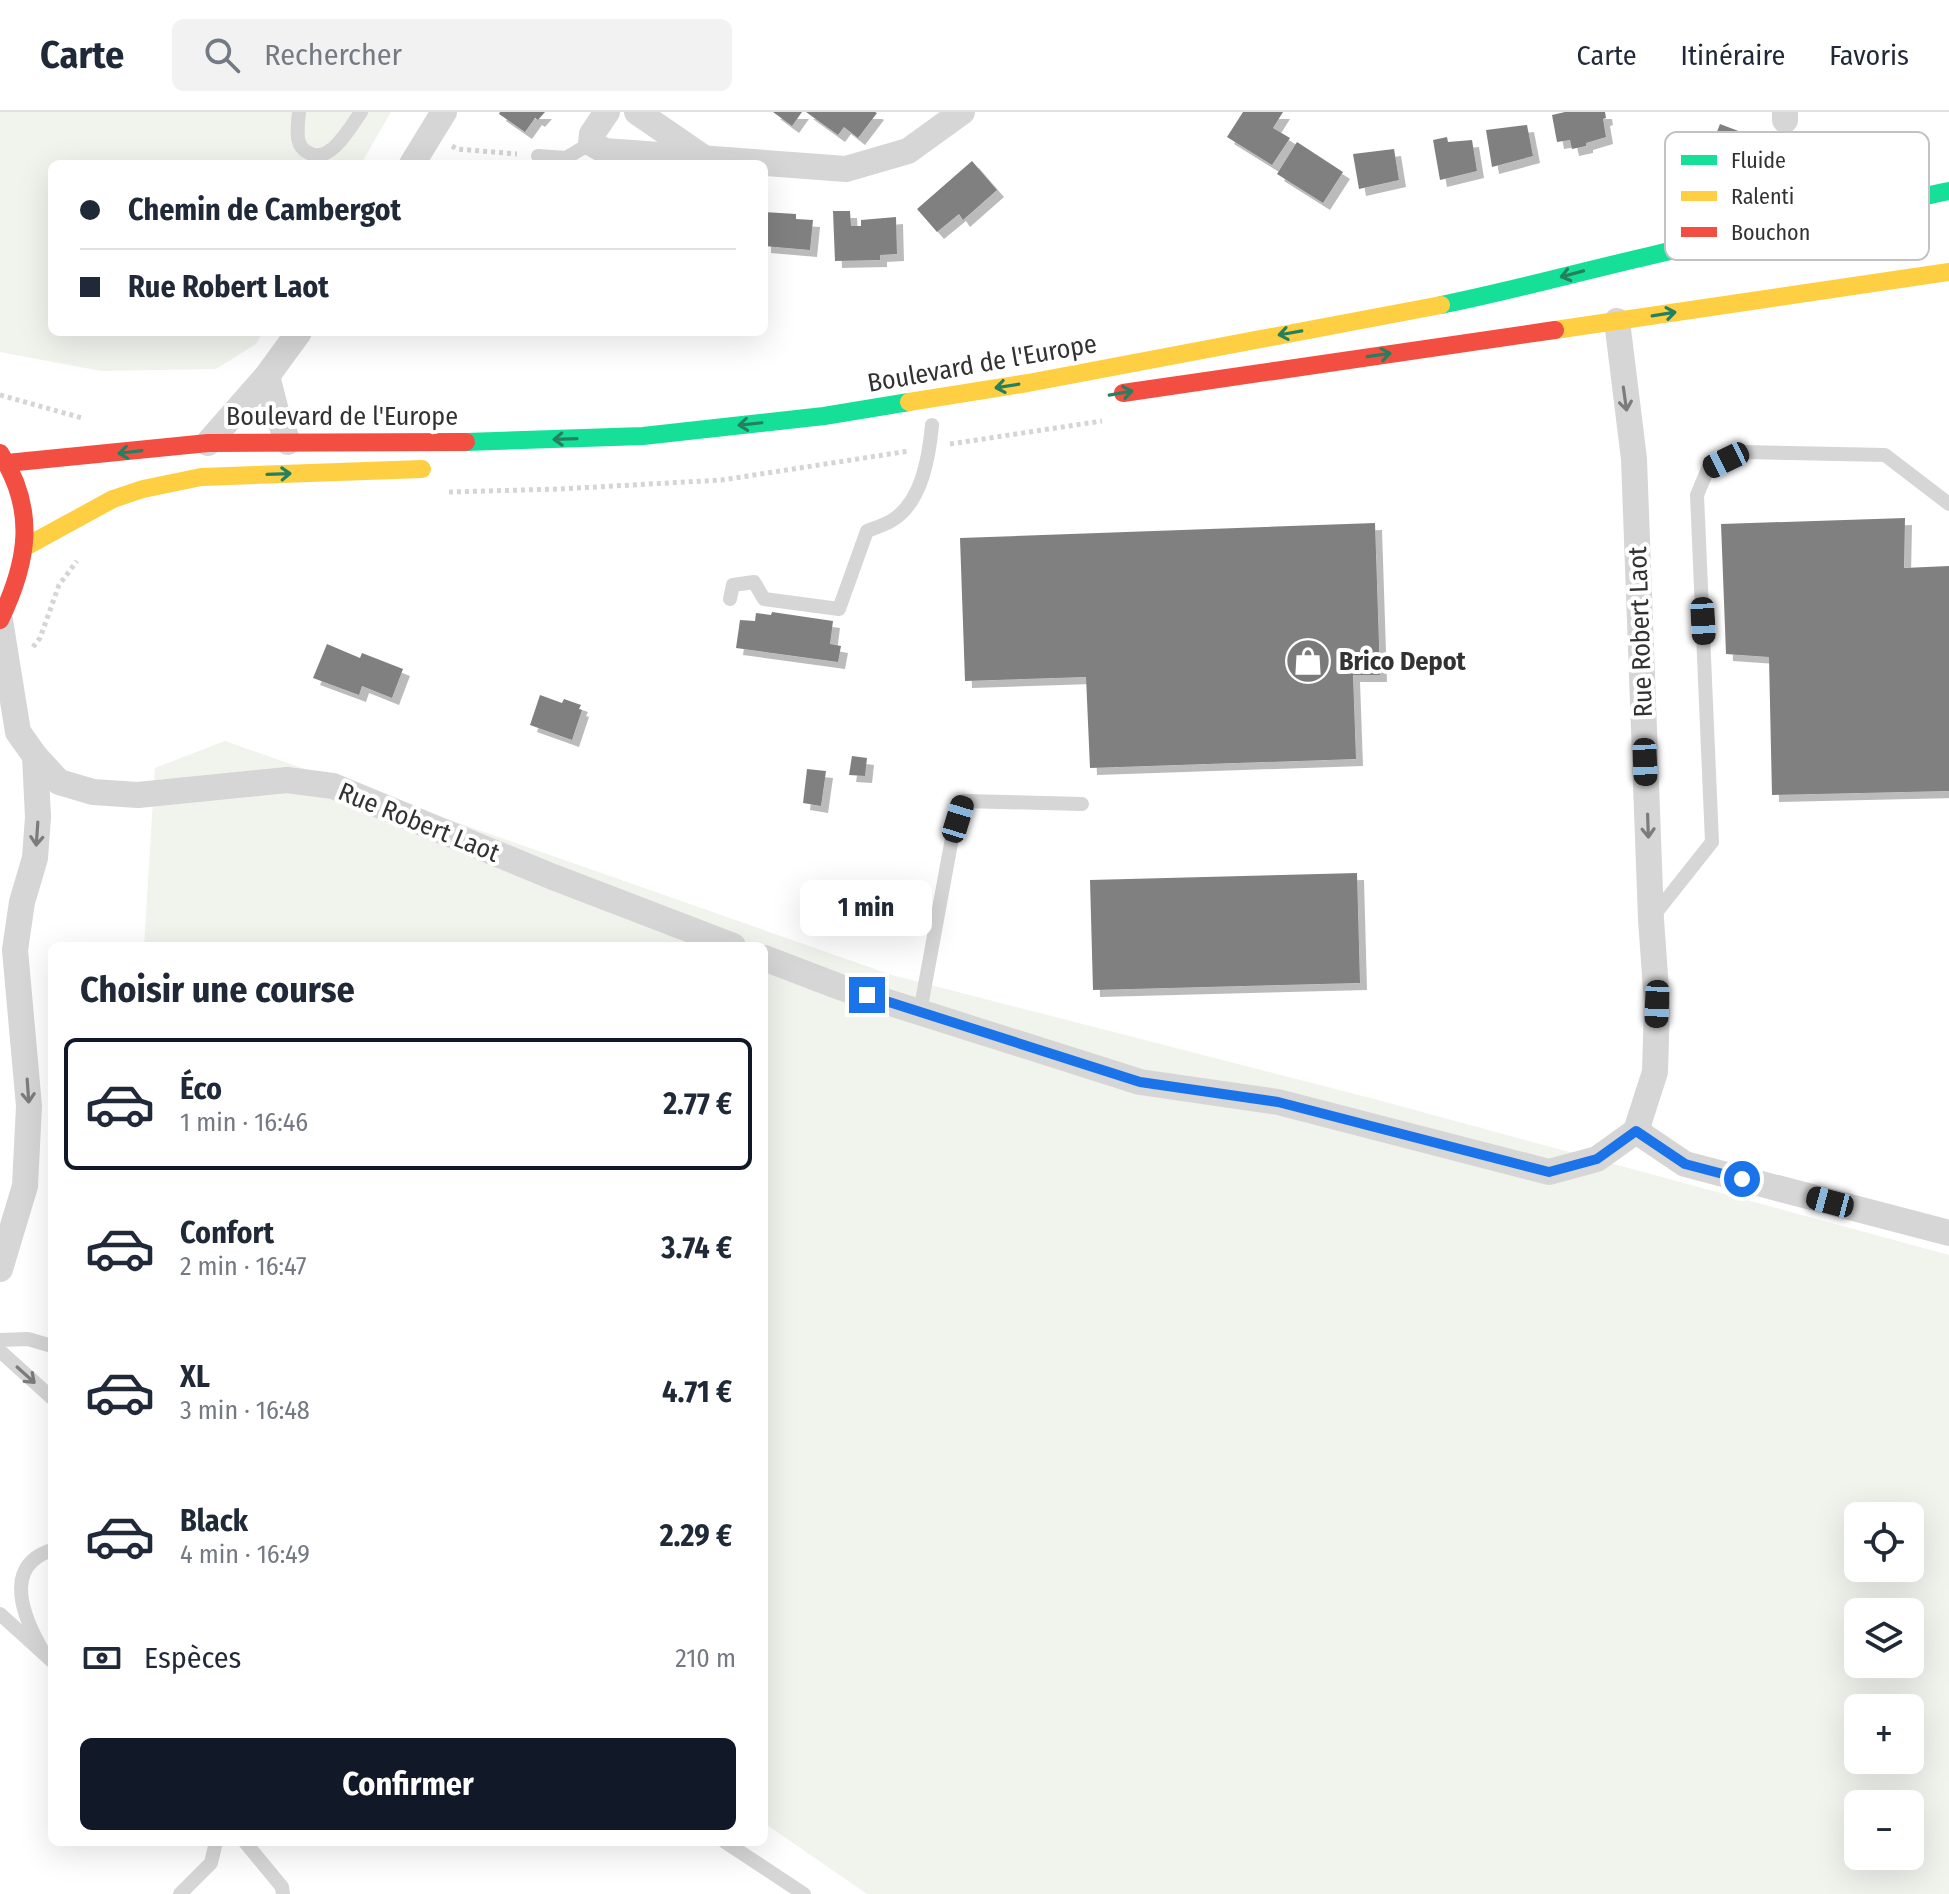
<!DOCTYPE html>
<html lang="fr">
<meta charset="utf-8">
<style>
:root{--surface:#fff;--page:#f2f2f3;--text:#1f2937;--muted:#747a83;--line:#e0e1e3;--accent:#111827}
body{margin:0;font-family:"Fira Sans Condensed",sans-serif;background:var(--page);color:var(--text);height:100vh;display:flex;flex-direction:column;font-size:30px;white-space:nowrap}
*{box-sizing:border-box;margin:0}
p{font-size:26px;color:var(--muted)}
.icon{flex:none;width:44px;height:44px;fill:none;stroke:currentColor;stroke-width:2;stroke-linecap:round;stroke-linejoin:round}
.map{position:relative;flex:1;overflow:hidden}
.panel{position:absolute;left:48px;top:830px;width:720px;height:904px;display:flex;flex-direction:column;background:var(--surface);border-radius:12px;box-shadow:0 8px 32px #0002}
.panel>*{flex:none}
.top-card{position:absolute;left:48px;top:48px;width:720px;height:176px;border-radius:12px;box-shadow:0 8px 32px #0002;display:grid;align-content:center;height:176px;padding:0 32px;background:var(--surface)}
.buttons{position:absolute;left:1844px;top:1390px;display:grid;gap:16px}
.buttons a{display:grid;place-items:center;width:80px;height:80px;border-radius:12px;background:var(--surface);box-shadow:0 8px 32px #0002;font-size:40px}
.end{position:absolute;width:36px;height:36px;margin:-18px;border:10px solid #1a73e8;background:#fff;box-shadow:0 0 0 4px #fff}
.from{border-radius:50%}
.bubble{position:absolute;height:56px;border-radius:12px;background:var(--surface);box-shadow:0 8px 32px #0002;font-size:26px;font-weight:700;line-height:56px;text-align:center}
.car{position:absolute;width:24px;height:48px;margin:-24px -12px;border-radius:10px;box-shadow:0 0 6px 2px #0007;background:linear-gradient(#222 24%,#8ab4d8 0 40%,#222 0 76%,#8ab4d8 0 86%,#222 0)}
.top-card b{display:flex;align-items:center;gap:28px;height:76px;font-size:30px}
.top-card b+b{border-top:2px solid var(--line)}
.top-card i{width:20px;height:20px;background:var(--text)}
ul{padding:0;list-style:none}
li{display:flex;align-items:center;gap:24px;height:132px;margin:0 16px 12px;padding:0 16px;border:4px solid transparent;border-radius:12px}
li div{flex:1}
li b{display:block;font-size:30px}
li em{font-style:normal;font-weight:700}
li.current{border-color:var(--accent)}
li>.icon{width:72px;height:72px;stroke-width:1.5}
h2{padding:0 32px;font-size:36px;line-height:96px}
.pay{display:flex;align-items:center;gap:20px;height:88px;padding:0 32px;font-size:30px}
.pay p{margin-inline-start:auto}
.button{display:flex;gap:16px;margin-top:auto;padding:16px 32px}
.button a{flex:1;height:92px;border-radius:12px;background:var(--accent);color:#fff;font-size:32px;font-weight:700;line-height:92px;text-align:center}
header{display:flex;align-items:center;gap:48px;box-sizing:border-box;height:112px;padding:0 40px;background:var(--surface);border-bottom:2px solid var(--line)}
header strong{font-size:38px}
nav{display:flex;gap:44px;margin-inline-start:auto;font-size:28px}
.search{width:560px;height:72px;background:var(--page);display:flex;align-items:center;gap:20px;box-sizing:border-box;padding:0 28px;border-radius:12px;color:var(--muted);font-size:30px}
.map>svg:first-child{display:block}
.green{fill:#f0f4ed;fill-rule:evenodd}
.building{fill:#808080;filter:url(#shadow)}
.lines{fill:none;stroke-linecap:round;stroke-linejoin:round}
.path{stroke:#d5d5d5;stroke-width:5;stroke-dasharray:4 4;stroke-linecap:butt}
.lane{stroke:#d6d6d6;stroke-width:14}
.street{stroke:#d6d6d6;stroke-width:26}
.fast{stroke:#16e098;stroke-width:18}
.slow{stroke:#ffcf43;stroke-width:18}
.jam{stroke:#f24e42;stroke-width:18}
.oneway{stroke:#258060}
.oneway2{stroke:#7c7c7c}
.route{stroke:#1a73e8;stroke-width:10}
.labels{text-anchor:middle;stroke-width:8;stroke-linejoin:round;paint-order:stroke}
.street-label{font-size:26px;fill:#323232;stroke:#fff}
.poi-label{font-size:26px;font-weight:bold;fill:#323232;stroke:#fff;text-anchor:start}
.key{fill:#fff;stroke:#c2c2c2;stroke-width:2}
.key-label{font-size:22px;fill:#323232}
</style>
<header>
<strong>Carte</strong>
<div class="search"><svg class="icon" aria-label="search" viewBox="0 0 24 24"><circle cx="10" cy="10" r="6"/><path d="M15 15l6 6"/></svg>Rechercher</div>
<nav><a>Carte</a><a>Itinéraire</a><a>Favoris</a></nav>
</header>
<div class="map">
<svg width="1949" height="1782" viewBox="0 0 1949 1782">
<defs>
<filter id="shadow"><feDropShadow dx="7" dy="7" stdDeviation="0" flood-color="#0004"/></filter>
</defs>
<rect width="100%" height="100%" fill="#fff"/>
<!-- green -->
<g class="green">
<path d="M0 0H391L361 52H52V220H263L256 232 216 257 101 259 0 240Z"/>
<path d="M225 629 892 863 1378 988 1949 1143V1782H867L764 1711V834H144L155 656ZM1858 1404H1910V1456H1858ZM1858 1500H1910V1552H1858ZM1858 1596H1910V1648H1858ZM1858 1692H1910V1744H1858Z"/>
</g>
<!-- building -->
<g class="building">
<path d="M500 0H545L538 8 535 6 525 20 499 2Z"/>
<path d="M773 0H802L792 14Z"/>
<path d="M806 0H875L877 1 858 26 844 15 838 23Z"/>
<path d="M1243 0H1283L1273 16 1290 26 1272 53 1227 25Z"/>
<path d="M1565 0H1605L1606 6 1603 7 1606 25 1586 31V34L1572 37 1570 28 1557 30 1552 3Z"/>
<path d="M1720 12 1741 20 1758 53 1747 79 1701 61Z"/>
<path d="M1527 13 1533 44 1492 55 1486 18Z"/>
<path d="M1447 25 1448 30 1472 28 1477 59 1440 68 1433 28Z"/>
<path d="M1297 30 1343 60 1323 91 1277 62Z"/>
<path d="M1394 37 1399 68 1359 77 1353 42Z"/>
<path d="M972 49 997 78 963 108 959 102 937 120 917 97Z"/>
<path d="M833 99H850L851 114H861V108L896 105 897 142 880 143V148L835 149Z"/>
<path d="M764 100 796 102V107L813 108 810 138 764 134Z"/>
<path d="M1905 406 1904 456 1949 454V679L1772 683 1769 545 1726 542 1721 412Z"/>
<path d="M1375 411 1380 563H1353L1356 647 1090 656 1086 565 965 569 960 426Z"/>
<path d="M772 500 833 509 830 532 841 534 838 550 736 536 740 508 755 509 756 501 771 503Z"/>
<path d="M327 532 360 546 362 541 403 557 392 586 362 574 359 583 313 566Z"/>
<path d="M540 583 562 591 564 587 581 593 579 597 582 598 572 628 530 613Z"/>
<path d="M852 644 867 646 865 664 849 663Z"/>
<path d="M807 657 826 659 821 694 803 691Z"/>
<path d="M1357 761 1360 871 1093 878 1090 768Z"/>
</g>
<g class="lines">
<!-- path -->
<g class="path">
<path d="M1793 31 1807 51 1832 67"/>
<path d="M452 34 457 37 517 42"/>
<path d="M0 283 82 306"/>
<path d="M950 332 1102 309"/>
<path d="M449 380 560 377 722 368 909 339"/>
<path d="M33 535 40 526 59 473 77 449"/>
</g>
<!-- lane -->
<g class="lane">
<path d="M299 0C298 9 297 18 298 26 299 33 302 38 309 41 330 53 351 14 361 0"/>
<path d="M538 44 566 46 591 31"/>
<path d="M730 487 733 473 754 470 764 487 839 497 867 419C875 416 884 413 891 409 922 391 929 345 932 313"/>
<path d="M1651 807 1712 730 1697 383 1708 357 1743 340 1885 343 1949 392"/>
<path d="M920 900 952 726 964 689 1082 692"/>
<path d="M0 1228 28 1227 52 1234"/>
<path d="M0 1239 52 1286"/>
<path d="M0 1502 52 1549"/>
<path d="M44 1541C25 1509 0 1454 52 1438"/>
<path d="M245 1730 282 1775 283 1782"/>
<path d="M725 1730 804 1782"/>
<path d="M180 1782 211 1751 216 1730"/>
</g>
<!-- street -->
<g class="street">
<path d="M607 0 592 22 591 31 605 39 846 57 908 39 962 0"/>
<path d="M637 0 701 44"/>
<path d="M1785 0V8"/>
<path d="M412 52 444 0"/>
<path d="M267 264 276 299 288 330"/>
<path d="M208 331 267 264 299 220"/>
<path d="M0 508 18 620 35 644 59 670 93 680 138 683 287 668 333 674 553 765 733 834"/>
<path d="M764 846 840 875 1140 970 1278 990 1549 1060 1597 1047 1636 1019 1655 960 1657 892 1651 807 1634 347 1617 209"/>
<path d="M1636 1019 1685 1052 1949 1121"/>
<path d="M0 1157 25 1074 29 994 15 838 22 790 35 746 38 705 35 644"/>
</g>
<!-- fast -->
<g class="fast">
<path d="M1441 193C1511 179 1579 160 1649 144 1749 120 1849 100 1949 79"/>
<path d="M466 330 643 324 824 304 909 290"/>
</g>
<!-- slow -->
<g class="slow">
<path d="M1555 218 1949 160"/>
<path d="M909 290 1028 271 1441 193"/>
<path d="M25 435 113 387 143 377 201 365 422 357"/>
</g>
<!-- jam -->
<g class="jam">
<path d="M1123 281 1555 218"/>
<path d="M0 341C37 398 28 450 0 508"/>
<path d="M7 351 208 331 466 330"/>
</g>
</g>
<!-- one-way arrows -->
<defs><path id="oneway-shaft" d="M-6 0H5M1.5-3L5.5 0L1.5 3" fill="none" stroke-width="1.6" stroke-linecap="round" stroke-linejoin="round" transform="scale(2)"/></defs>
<g class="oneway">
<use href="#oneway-shaft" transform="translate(1572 162) rotate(165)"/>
<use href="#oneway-shaft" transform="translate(1664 202) rotate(-9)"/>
<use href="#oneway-shaft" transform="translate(1290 221) rotate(170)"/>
<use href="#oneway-shaft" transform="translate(1379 243) rotate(-8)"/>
<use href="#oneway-shaft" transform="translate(1007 274) rotate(171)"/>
<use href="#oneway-shaft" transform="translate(1121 281) rotate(-10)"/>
<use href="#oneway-shaft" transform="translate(750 312) rotate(174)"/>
<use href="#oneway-shaft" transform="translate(565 327) rotate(178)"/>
<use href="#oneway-shaft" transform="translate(130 340) rotate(173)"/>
<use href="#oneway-shaft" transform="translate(279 362) rotate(-2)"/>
</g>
<g class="oneway2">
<use href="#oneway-shaft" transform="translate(1625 287) rotate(82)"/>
<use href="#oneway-shaft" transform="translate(1648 714) rotate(88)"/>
<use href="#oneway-shaft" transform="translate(37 722) rotate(94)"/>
<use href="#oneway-shaft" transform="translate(28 979) rotate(86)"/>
<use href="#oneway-shaft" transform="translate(26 1263) rotate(42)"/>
</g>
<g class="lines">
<!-- route -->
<path class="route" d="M867 883 1140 970 1278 990 1549 1060 1597 1047 1636 1019 1685 1052 1742 1067"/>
</g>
<!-- icons -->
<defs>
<g id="shop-disc" transform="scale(2.3)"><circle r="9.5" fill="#7a7a7a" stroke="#fff"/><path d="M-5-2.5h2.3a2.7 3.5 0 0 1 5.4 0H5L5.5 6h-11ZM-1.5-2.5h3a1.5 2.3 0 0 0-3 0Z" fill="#fff"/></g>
</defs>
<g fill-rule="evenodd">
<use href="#shop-disc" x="1308" y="549"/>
</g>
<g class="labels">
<!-- street labels -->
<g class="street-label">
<text transform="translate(982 251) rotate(-10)" y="9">Boulevard de l'Europe</text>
<text x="342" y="313">Boulevard de l'Europe</text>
<text transform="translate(1640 520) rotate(-92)" y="9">Rue Robert Laot</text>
<text transform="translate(419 710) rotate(22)" y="9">Rue Robert Laot</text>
</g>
<!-- poi labels -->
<g class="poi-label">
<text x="1339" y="558">Brico Depot</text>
</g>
</g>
<!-- legend -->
<rect x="1665" y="20" width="264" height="128" rx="12" class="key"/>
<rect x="1681" y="43" width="36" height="10" fill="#16e098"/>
<rect x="1681" y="79" width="36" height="10" fill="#ffcf43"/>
<rect x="1681" y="115" width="36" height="10" fill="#f24e42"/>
<g class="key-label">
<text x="1731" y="56">Fluide</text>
<text x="1731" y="92">Ralenti</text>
<text x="1731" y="128">Bouchon</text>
</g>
</svg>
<div class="buttons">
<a><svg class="icon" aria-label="locate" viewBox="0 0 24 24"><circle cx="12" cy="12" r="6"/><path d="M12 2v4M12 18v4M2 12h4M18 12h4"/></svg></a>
<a><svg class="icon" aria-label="layers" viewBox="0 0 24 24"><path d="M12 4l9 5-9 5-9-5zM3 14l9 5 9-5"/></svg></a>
<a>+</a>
<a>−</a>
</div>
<i class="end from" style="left:1742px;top:1067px"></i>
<i class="end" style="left:867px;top:883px"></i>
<div class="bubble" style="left:800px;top:768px;width:132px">1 min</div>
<i class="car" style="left:1726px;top:348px;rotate:244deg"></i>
<i class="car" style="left:1703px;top:509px;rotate:177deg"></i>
<i class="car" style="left:1645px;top:650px;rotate:178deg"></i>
<i class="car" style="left:958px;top:707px;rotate:17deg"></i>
<i class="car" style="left:1657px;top:892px;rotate:182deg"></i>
<i class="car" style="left:1830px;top:1090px;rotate:285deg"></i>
<div class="top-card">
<b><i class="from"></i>Chemin de Cambergot</b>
<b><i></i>Rue Robert Laot</b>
</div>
<section class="panel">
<h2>Choisir une course</h2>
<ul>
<li class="current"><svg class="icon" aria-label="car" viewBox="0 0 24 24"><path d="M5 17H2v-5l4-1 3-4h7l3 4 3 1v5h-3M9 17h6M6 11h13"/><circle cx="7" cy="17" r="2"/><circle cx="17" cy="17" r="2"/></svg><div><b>Éco</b><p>1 min · 16:46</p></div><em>2.77 €</em></li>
<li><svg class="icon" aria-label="car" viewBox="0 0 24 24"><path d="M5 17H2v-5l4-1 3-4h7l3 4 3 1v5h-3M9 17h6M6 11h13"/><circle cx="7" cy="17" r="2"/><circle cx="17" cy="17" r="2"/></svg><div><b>Confort</b><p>2 min · 16:47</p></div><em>3.74 €</em></li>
<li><svg class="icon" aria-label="car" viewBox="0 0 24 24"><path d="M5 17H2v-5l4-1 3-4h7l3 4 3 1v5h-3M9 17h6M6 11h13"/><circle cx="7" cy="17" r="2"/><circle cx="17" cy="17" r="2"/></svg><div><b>XL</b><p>3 min · 16:48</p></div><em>4.71 €</em></li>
<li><svg class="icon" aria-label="car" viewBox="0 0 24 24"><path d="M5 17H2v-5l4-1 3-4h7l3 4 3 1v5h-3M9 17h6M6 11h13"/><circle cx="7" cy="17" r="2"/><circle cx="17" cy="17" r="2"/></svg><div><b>Black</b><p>4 min · 16:49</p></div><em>2.29 €</em></li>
</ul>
<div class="pay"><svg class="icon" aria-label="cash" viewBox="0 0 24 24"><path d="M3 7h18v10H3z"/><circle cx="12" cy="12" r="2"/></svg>Espèces<p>210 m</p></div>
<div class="button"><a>Confirmer</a></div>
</section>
</div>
